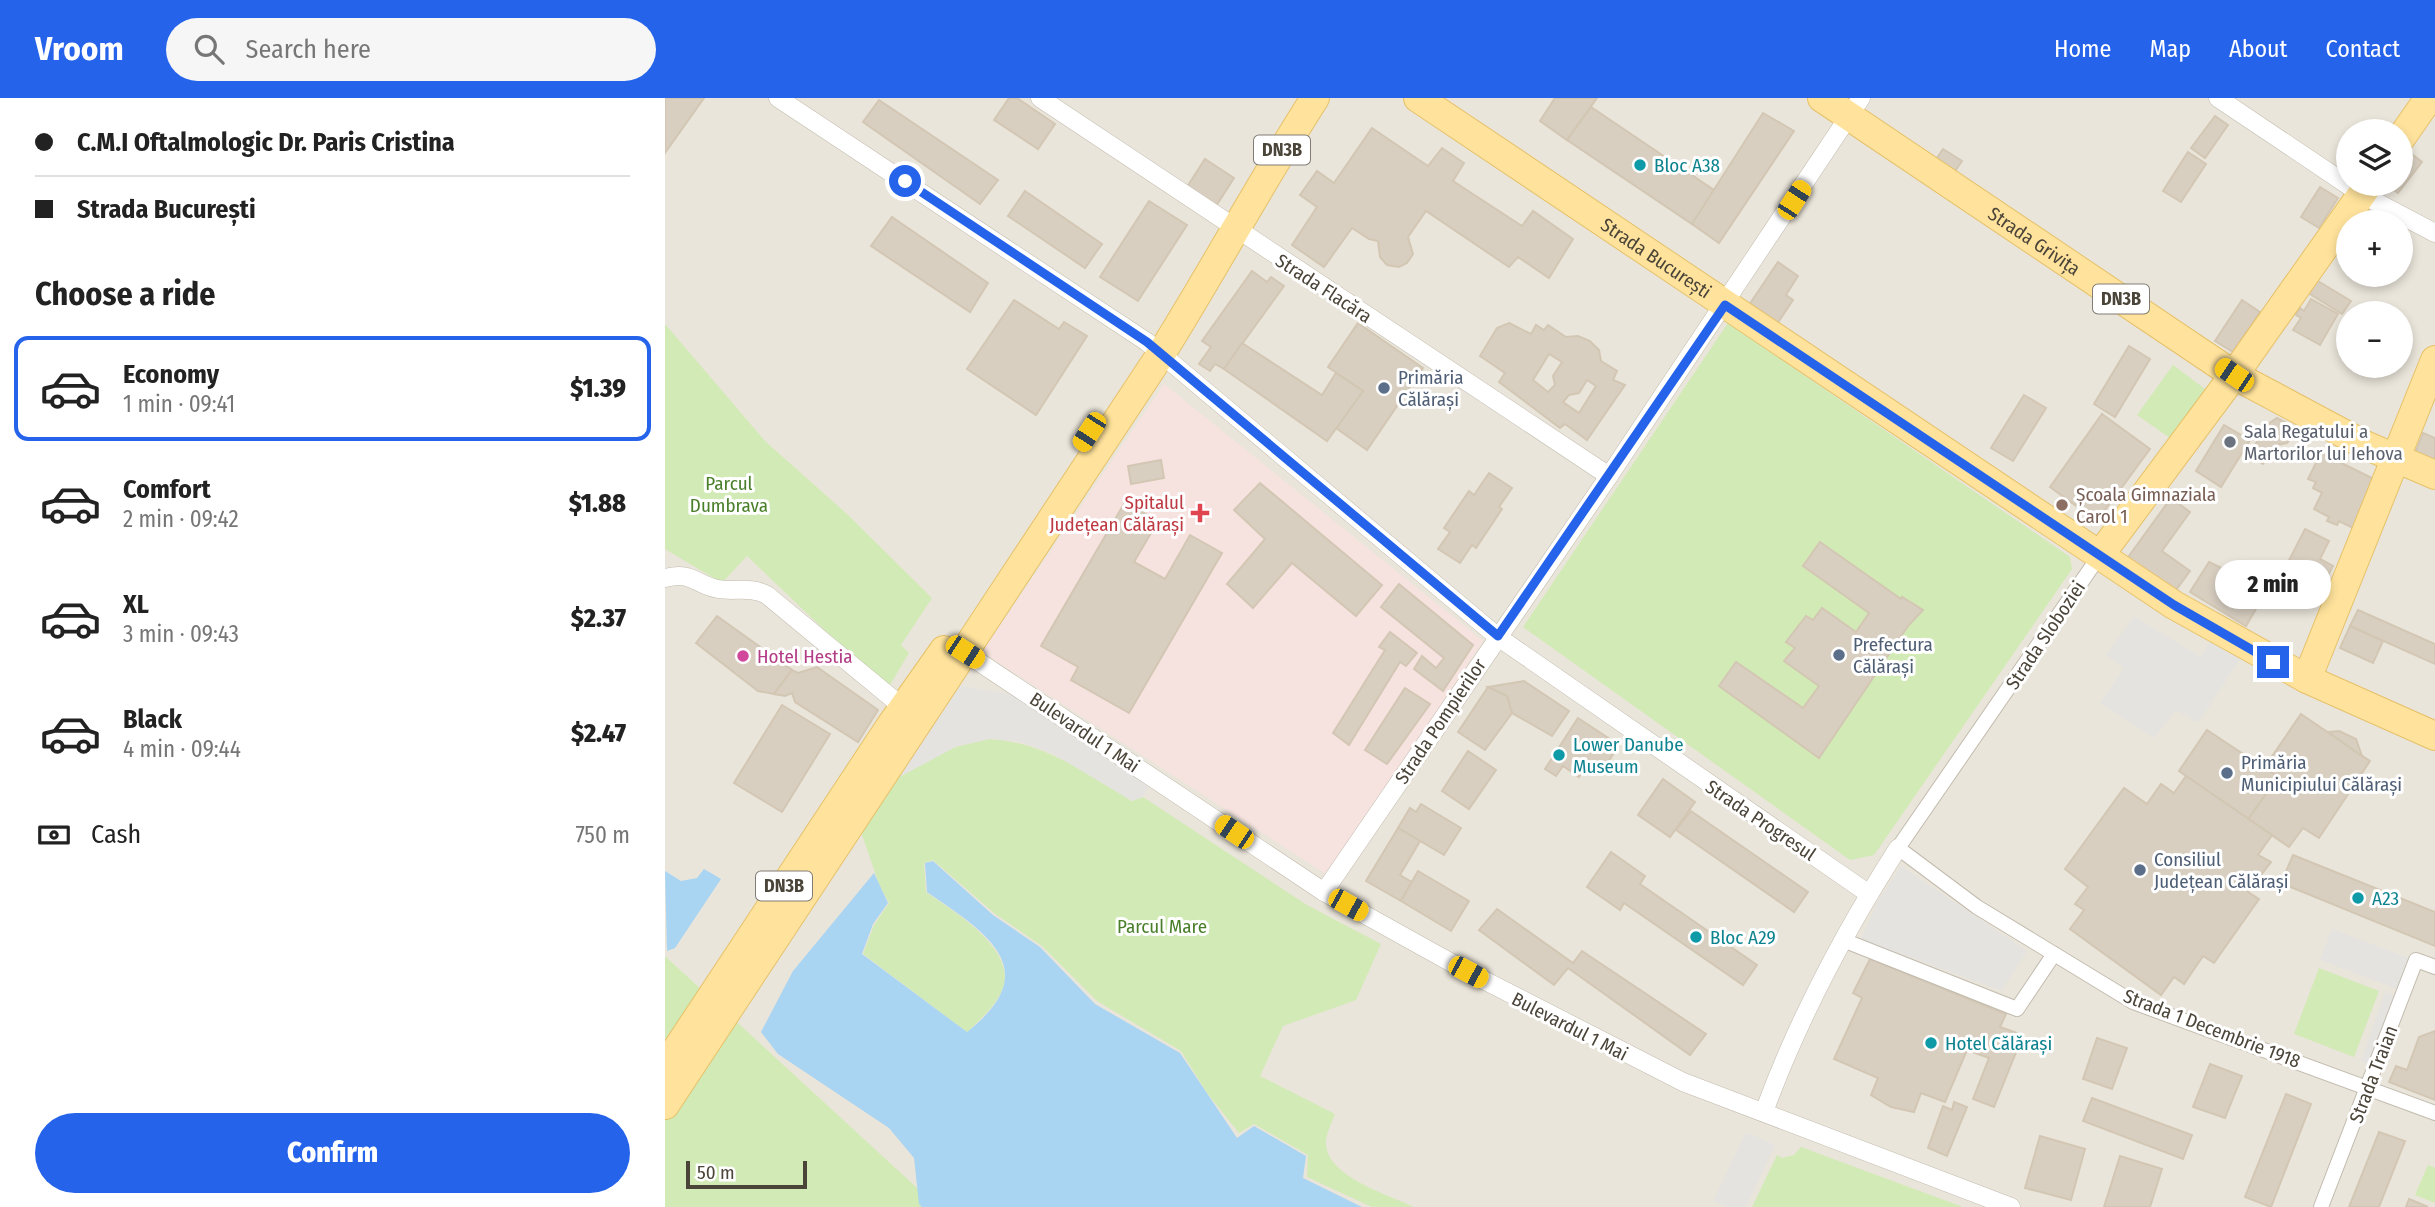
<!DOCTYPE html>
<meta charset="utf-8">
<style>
:root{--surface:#fff;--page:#f6f6f6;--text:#222;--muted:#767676;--line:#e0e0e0;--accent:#2563eb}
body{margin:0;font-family:"Fira Sans Condensed",sans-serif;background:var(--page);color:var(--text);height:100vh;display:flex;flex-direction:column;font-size:26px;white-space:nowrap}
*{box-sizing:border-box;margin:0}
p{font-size:23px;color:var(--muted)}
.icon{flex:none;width:38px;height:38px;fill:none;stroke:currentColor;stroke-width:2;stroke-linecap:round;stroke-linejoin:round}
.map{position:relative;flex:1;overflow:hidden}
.sheet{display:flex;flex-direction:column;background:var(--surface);width:665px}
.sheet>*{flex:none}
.hud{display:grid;align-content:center;height:154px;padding:0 35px;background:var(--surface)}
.controls{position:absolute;left:1671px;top:21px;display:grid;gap:14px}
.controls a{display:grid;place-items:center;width:77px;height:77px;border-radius:50%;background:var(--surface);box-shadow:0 4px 10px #0003;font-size:35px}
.scale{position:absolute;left:21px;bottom:18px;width:121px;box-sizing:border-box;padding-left:7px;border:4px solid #4b4439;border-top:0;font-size:19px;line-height:24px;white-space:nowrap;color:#4b4439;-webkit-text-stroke:5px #fff;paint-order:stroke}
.end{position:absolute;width:32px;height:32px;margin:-16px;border:9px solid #2563eb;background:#fff;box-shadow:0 0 0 4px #fff}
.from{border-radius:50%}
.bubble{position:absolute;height:49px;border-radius:24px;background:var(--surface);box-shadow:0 4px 10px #0003;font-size:23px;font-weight:800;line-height:49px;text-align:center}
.car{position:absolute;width:21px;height:42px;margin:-21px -10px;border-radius:9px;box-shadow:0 0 5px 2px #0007;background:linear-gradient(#f5c518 24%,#345 0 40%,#f5c518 0 76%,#345 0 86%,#f5c518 0)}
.hud b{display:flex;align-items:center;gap:24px;height:66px;font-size:26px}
.hud b+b{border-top:2px solid var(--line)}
.hud i{width:18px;height:18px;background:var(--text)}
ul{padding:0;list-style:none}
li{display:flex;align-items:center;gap:21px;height:105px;margin:0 14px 10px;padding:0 21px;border:4px solid transparent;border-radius:14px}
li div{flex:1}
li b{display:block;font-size:26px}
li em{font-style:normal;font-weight:800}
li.on{border-color:var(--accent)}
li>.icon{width:63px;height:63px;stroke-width:1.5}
h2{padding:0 35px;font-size:32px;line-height:84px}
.pay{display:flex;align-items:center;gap:18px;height:77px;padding:0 35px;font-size:26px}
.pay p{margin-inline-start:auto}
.button{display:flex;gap:14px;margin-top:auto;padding:14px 35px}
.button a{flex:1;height:80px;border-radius:42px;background:var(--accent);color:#fff;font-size:28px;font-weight:800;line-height:80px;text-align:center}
header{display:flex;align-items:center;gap:42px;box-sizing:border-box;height:98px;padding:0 35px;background:var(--accent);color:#fff}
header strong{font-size:33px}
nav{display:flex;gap:38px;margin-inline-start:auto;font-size:24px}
.search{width:490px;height:63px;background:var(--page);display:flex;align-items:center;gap:18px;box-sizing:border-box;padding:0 24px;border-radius:38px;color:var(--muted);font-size:26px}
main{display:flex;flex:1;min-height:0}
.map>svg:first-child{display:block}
.residential{fill:#eae5da;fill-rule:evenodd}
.medical{fill:#f6e3e0}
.green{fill:#d2eab5}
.parking{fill:#e5e3e0}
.water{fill:#a9d4f2}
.building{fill:#d8cfc1;stroke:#d3c7b4;stroke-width:2;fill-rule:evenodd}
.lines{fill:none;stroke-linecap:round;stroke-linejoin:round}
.pedestrian-casing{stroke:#c2bbae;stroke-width:16}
.minor-casing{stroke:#c2bbae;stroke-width:19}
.primary-casing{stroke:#e6c16a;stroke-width:30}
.pedestrian{stroke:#fff;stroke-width:14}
.minor{stroke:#fff;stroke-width:18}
.primary{stroke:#ffe39c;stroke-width:28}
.route{stroke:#2563eb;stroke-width:9}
.culture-dot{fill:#0f9aa8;stroke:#fff;stroke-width:2.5}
.service-dot{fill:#5c6f8a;stroke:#fff;stroke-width:2.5}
.worship-dot{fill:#6b7280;stroke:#fff;stroke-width:2.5}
.education-dot{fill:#8d6e63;stroke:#fff;stroke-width:2.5}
.health-dot{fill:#e0444e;stroke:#fff;stroke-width:2.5}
.hotel-dot{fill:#d1479c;stroke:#fff;stroke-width:2.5}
.labels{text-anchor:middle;stroke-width:6;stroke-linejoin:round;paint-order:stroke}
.shield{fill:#fff;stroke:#817c74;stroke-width:2}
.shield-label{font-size:18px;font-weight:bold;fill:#4b4439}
.culture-label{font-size:19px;fill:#0d838f;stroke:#fff;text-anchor:start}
.street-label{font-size:19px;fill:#4b4439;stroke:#fff}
.service-label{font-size:19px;fill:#4e5e75;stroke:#fff;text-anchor:start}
.worship-label{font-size:19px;fill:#5b616d;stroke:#fff;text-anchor:start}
.park-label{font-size:19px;fill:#4a7f2a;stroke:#fff}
.education-label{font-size:19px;fill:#785e54;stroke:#fff;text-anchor:start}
.health-label{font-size:19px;fill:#be3a42;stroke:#fff;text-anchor:end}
.hotel-label{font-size:19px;fill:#b23c85;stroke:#fff;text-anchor:start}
</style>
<header>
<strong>Vroom</strong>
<div class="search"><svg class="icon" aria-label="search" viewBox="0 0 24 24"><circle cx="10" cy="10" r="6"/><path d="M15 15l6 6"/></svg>Search here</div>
<nav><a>Home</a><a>Map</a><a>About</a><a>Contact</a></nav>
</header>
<main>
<section class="sheet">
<div class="hud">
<b><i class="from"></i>C.M.I Oftalmologic Dr. Paris Cristina</b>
<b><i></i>Strada București</b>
</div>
<h2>Choose a ride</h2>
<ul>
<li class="on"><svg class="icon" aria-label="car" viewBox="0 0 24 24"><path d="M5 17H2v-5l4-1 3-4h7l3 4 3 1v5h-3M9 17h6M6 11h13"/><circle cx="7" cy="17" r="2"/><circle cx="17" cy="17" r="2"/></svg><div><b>Economy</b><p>1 min · 09:41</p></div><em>$1.39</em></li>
<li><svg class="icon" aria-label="car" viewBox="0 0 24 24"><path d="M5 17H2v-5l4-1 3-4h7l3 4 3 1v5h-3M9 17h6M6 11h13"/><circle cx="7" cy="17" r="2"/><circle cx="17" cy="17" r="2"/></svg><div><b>Comfort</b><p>2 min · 09:42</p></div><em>$1.88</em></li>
<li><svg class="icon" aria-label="car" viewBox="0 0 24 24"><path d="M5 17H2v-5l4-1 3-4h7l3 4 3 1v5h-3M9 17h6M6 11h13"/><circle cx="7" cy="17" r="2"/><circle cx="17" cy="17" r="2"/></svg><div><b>XL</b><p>3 min · 09:43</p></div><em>$2.37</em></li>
<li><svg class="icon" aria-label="car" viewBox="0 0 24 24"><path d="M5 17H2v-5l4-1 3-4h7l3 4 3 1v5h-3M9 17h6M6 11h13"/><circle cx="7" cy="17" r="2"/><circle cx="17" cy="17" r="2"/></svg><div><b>Black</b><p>4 min · 09:44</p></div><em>$2.47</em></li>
</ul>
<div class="pay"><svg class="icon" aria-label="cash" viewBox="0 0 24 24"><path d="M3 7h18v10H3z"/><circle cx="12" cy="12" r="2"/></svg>Cash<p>750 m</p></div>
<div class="button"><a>Confirm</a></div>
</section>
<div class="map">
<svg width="1770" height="1109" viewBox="0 0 1770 1109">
<rect width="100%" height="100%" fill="#f6f3ec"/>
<!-- residential -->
<path class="residential" d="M0 0H1770V1109H269L0 858ZM1684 33H1736V86H1684ZM1684 124H1736V177H1684ZM1684 215H1736V268H1684Z"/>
<!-- medical -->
<path class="medical" d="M499 286 818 543 664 778 317 554Z"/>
<!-- green -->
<g class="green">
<path d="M1063 225 1405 459 1407 471 1209 757 1185 762 858 529Z"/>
<path d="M0 226 100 343 182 416 267 500 236 547 244 555 222 592 82 458 57 485 0 451Z"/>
<path d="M1508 267 1540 291 1505 340 1472 317Z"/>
<path d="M324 641C380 644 421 675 467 703L478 699 642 807 716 846 691 902 618 928 595 978 670 1016C667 1024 662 1034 661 1042 658 1078 723 1096 749 1109H707L642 1079 643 1057 589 1026 574 1035 542 995 516 953 432 903 377 848 329 815 268 762 259 765 261 794C286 812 348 848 339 886 335 904 315 922 302 934L198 856 209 827 224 805 214 786 195 731 225 684 290 649Z"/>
<path d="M0 858 263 1100 269 1109H0Z"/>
<path d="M1654 870 1714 893 1689 959 1629 936Z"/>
<path d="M1136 1049 1298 1109H1087L1112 1057 1117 1060 1129 1057Z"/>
<path d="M1763 1067 1770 1070V1105L1750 1097Z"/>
</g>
<!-- parking -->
<g class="parking">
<path d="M1469 518 1536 559 1549 537 1579 555 1533 625 1511 612 1489 640 1435 605 1459 570 1441 557Z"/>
<path d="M293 587 345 596 485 686 478 699 467 703 385 654 352 643 324 641 290 649 225 684Z"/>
<path d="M1236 768 1362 853 1336 893 1196 841 1213 803Z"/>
<path d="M1667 831 1747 861 1735 892 1655 862Z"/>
<path d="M1720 894 1733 899 1708 968 1696 963Z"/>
<path d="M1081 1034 1110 1047 1081 1109H1061L1048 1103Z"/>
</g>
<!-- water -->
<g class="water">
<path d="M268 763 328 817 375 849 430 906 515 955 572 1040 589 1028 641 1058 638 1080 697 1109H257L254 1106 249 1060 224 1030 113 956 96 934 128 873 209 775 223 805 208 826 197 856 302 934C382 871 320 834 262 794L260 765Z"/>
<path d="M39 771 56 781 10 850 2 853 0 773 16 783 32 780Z"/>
</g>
<!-- building -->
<g class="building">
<path d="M0 0H39L0 55Z"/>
<path d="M344 0H352L390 26 373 51 329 22Z"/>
<path d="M890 0H932L902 42 875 23Z"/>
<path d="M214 2 333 82 315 106 198 24Z"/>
<path d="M926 9 1049 92 1027 126 902 42Z"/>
<path d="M1098 15 1129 33 1054 145 1027 126Z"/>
<path d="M1550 18 1563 27 1540 60 1526 50Z"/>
<path d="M707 30 763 68 777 50 799 65 788 83 857 128 868 113 908 141 884 180 853 159 844 169 761 113 743 139 748 156 742 165 734 169 722 167 715 159 713 143 704 141 687 130 659 169 627 147 652 109 635 97 652 73 669 85Z"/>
<path d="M1739 50 1757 64 1733 95 1720 86H1736Z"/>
<path d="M1278 51 1297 63 1286 79 1267 67Z"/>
<path d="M1523 54 1541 66 1516 104 1498 93Z"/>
<path d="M540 61 569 80 551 108 522 89Z"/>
<path d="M1655 89 1673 100 1654 130 1636 119Z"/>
<path d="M360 93 437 146 420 170 343 118Z"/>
<path d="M484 103 522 127 473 203 435 179Z"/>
<path d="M227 119 323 185 305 214 206 148Z"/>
<path d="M1113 164 1133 178 1121 197 1128 202 1108 232 1080 213Z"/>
<path d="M587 173 602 184 606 179 619 188 559 271 550 266 545 273 534 266 546 249 537 243Z"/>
<path d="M1648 180 1686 203 1677 216 1640 193Z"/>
<path d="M1646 201 1673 216 1655 247 1628 232 1636 220 1631 217 1635 210 1639 213Z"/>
<path d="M349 202 394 231 399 224 422 238 371 317 302 271Z"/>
<path d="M1577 202 1595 214 1568 254 1550 243Z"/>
<path d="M693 225 758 270 702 352 671 330 698 293 663 269Z"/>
<path d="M844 225 866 236 871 227 879 232 883 227 901 239 913 238 925 243 934 252 936 263 952 273 948 282 960 287 922 342 900 326 895 330 834 284 840 275 815 258 832 230ZM884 256 897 264 888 278 890 287 883 294 868 282ZM922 282 931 288 914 315 898 304 904 297 914 295Z"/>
<path d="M577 245 657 297 671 275 698 293 662 343 559 271Z"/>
<path d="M1464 248 1485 261 1450 319 1429 306Z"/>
<path d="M1359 297 1381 310 1348 363 1326 350Z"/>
<path d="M1437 316 1485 351 1432 423 1385 389Z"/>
<path d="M1612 320 1633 331 1622 345 1612 347 1598 366 1584 357 1603 326Z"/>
<path d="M1559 327 1585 342 1556 389 1531 373Z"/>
<path d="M1758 335 1770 340V372L1747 363Z"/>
<path d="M1656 355 1711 382 1688 430 1674 423 1672 427 1662 423 1664 419 1649 411 1657 395 1648 390 1651 384 1643 381Z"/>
<path d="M496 362 499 380 466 386 463 368Z"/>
<path d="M824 375 847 390 834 409 837 411 811 450 807 447 795 465 773 451 785 434 779 430 804 393 809 397Z"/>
<path d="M595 385 717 487 691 518 627 465 588 510 562 486 600 441 569 412Z"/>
<path d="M1506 400 1525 414 1497 453 1525 473 1508 496 1461 462Z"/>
<path d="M460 404 493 423 469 464 500 481 525 437 557 455 464 615 406 582 413 569 376 548Z"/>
<path d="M1640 431 1664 443 1655 461 1668 468 1658 487 1649 483 1640 499 1612 486Z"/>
<path d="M1155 444 1236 501 1237 499 1258 512 1243 528 1154 660 1054 588 1071 564 1138 610 1154 588 1119 563 1130 550 1121 544 1141 518 1148 522 1157 510 1191 534 1204 515 1138 468Z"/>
<path d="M1544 464 1602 492 1581 528 1525 494Z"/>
<path d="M734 486 808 547 778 593 749 571 757 558 771 570 779 560 716 509Z"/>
<path d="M1693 512 1770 546V566L1685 528Z"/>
<path d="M52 518 127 572 109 596 93 593 31 545Z"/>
<path d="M1685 528 1718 543 1708 565 1675 550Z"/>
<path d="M725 534 752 555 741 568 735 564 684 647 668 635 720 552 714 549Z"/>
<path d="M152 569 213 612 193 644 130 604 127 595 120 598 109 596 127 572 133 575Z"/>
<path d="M859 583 904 613 887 638 847 615 842 598 823 589Z"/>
<path d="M823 589 842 598 847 615 820 652 793 634Z"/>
<path d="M740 590 765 606 722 666 700 652Z"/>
<path d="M117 607 165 636 117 714 69 685Z"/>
<path d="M1636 616 1705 663 1654 740 1638 730 1624 749 1583 721 1613 679 1599 670Z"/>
<path d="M913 620 954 647 936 675 922 666 914 679 898 668 891 678 880 671Z"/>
<path d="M1542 632 1613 679 1583 721 1514 673Z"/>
<path d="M1674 633 1691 641 1697 658 1663 634Z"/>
<path d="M803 653 831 672 804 711 777 693Z"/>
<path d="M1521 678 1607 737 1593 757 1606 764 1583 794 1594 801 1549 865 1538 858 1519 886 1509 879 1496 897 1405 831 1419 812 1410 806 1423 789 1400 771 1459 690 1482 706 1496 686 1509 695Z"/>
<path d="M998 681 1030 704 1005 739 973 717Z"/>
<path d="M756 706 796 730 779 757 733 730 745 710 751 714Z"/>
<path d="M1026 713 1143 794 1129 814 1011 732Z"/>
<path d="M733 730 755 743 735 777 747 784 736 803 701 783Z"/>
<path d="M946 754 980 778 975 786 1092 867 1078 887 959 805 955 812 922 789Z"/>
<path d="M1628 757 1770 814V848L1616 785Z"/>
<path d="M753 773 804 803 786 833 736 803Z"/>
<path d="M832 811 908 865 917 853 1041 936 1025 957 903 870 889 887 814 832Z"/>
<path d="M1205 861 1341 916 1335 929 1358 937 1329 1009 1308 1001 1324 960 1302 952 1280 1004 1256 995 1249 1014 1226 1009 1206 997 1213 980 1169 961 1197 900 1188 895Z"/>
<path d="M1770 933V1002L1724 984 1731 968 1742 972 1754 939Z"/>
<path d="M1432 940 1462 950 1447 991 1418 981Z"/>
<path d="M1545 966 1577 978 1560 1020 1528 1009Z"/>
<path d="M1621 996 1646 1006 1606 1109 1580 1099Z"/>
<path d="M1427 1000 1527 1037 1518 1061 1418 1023Z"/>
<path d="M1289 1004 1302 1009 1282 1058 1263 1050 1278 1008 1287 1012Z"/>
<path d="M1714 1034 1740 1043 1714 1109H1684Z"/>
<path d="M1375 1038 1420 1051 1406 1102 1360 1090Z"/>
<path d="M1455 1058 1497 1071 1485 1109H1439Z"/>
<path d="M1744 1101 1763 1109H1741Z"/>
</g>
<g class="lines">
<!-- pedestrian casing -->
<g class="pedestrian-casing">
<g id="pedestrian">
<path d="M1435 457 1233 750 1312 809 1468 904 1770 1015"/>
<path d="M1178 842 1352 911 1389 856"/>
<path d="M1656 1109 1751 862 1770 869"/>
</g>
</g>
<!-- minor casing -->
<g class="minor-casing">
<g id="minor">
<path d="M113 0 482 244 833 539 1204 796"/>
<path d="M375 0 944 378"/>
<path d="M1553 0 1696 96 1770 135"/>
<path d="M0 480C28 473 30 487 53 491 71 494 85 488 102 497L246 616"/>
<path d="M293 550 659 794 803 874 1018 984 1346 1109"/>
<path d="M659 794 944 378 1196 0"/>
<path d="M1099 1014C1133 921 1180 833 1233 750"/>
</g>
</g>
<!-- primary casing -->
<g class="primary-casing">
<g id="primary">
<path id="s1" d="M753 0 1509 507 1642 581 1770 638"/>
<path id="s2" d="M1157 0 1569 277 1700 347 1770 377"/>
<path d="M1736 40 1764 0"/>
<path d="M1435 457 1569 277 1704 86"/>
<path d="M1642 581 1770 262"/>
<path d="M0 969 226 627 279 552"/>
<path d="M0 1007 496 256C549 171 596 84 650 0"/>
</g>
</g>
<!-- pedestrian -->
<use href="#pedestrian" class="pedestrian"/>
<!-- minor -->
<use href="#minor" class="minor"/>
<!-- primary -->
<use href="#primary" class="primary"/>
</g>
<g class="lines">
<!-- route -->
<path class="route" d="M240 83 482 244 833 538 1060 207 1509 507 1608 564"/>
</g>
<!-- markers -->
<g class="culture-dot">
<circle cx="975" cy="67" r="7"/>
<circle cx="894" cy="657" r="7"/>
<circle cx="1693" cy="800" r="7"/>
<circle cx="1031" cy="839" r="7"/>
<circle cx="1266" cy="945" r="7"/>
</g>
<g class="service-dot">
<circle cx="719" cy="290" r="7"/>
<circle cx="1174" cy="557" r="7"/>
<circle cx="1562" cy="675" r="7"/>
<circle cx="1475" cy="772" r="7"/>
</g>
<circle class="worship-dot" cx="1565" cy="344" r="7"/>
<circle class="education-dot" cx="1397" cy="407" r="7"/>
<path class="health-dot" d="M531.5 404.5h7v7h7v7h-7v7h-7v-7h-7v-7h7z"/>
<circle class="hotel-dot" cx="78" cy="558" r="7"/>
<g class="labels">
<!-- shield labels -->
<g class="shield">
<rect x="589" y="37.5" width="56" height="29" rx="5"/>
<rect x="1428" y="186.5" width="56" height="29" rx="5"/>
<rect x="91" y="773.5" width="56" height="29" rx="5"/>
</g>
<g class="shield-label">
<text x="617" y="58">DN3B</text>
<text x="1456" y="207">DN3B</text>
<text x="119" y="794">DN3B</text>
</g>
<!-- culture labels -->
<g class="culture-label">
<text x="989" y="74">Bloc A38</text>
<text x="908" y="653">Lower Danube<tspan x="908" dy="22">Museum</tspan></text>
<text x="1707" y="807">A23</text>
<text x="1045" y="846">Bloc A29</text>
<text x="1280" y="952">Hotel Călărași</text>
</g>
<!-- street labels -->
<g class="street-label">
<text dy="7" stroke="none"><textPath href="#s2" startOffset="256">Strada Grivița</textPath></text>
<text dy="7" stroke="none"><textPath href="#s1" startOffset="287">Strada București</textPath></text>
<text transform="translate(659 190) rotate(33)" y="7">Strada Flacăra</text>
<text transform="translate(1380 537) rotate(-56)" y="7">Strada Sloboziei</text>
<text transform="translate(775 623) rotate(-56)" y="7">Strada Pompierilor</text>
<text transform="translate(420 634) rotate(34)" y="7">Bulevardul 1 Mai</text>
<text transform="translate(1096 722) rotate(34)" y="7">Strada Progresul</text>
<text transform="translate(905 928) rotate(27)" y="7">Bulevardul 1 Mai</text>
<text transform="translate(1547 930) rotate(21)" y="7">Strada 1 Decembrie 1918</text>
<text transform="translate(1708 976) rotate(-69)" y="7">Strada Traian</text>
</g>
<!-- service labels -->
<g class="service-label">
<text x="733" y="286">Primăria<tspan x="733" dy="22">Călărași</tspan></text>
<text x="1188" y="553">Prefectura<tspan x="1188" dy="22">Călărași</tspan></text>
<text x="1576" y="671">Primăria<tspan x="1576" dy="22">Municipiului Călărași</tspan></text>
<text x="1489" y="768">Consiliul<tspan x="1489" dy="22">Județean Călărași</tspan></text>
</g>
<!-- worship labels -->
<g class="worship-label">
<text x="1579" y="340">Sala Regatului a<tspan x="1579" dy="22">Martorilor lui Iehova</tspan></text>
</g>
<!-- park labels -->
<g class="park-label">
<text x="64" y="392">Parcul<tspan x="64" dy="22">Dumbrava</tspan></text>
<text x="497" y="835">Parcul Mare</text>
</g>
<!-- education labels -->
<g class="education-label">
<text x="1411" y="403">Școala Gimnaziala<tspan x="1411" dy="22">Carol 1</tspan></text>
</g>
<!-- health labels -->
<g class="health-label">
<text x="519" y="411">Spitalul<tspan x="519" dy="22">Județean Călărași</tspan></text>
</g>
<!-- hotel labels -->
<g class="hotel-label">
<text x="92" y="565">Hotel Hestia</text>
</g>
</g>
</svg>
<div class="controls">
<a><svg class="icon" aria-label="layers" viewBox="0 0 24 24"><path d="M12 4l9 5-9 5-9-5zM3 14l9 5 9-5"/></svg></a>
<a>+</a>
<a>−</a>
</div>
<div class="scale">50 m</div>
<i class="end from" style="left:240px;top:83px"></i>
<i class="end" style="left:1608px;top:564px"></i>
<div class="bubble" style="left:1550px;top:462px;width:116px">2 min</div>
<i class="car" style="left:1129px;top:102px;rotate:33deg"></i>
<i class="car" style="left:1569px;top:277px;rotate:304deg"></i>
<i class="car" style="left:424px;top:334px;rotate:213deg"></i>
<i class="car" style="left:300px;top:554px;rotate:123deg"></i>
<i class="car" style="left:569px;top:734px;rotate:304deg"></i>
<i class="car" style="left:683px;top:807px;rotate:119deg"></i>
<i class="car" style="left:803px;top:874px;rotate:118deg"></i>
</div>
</main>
